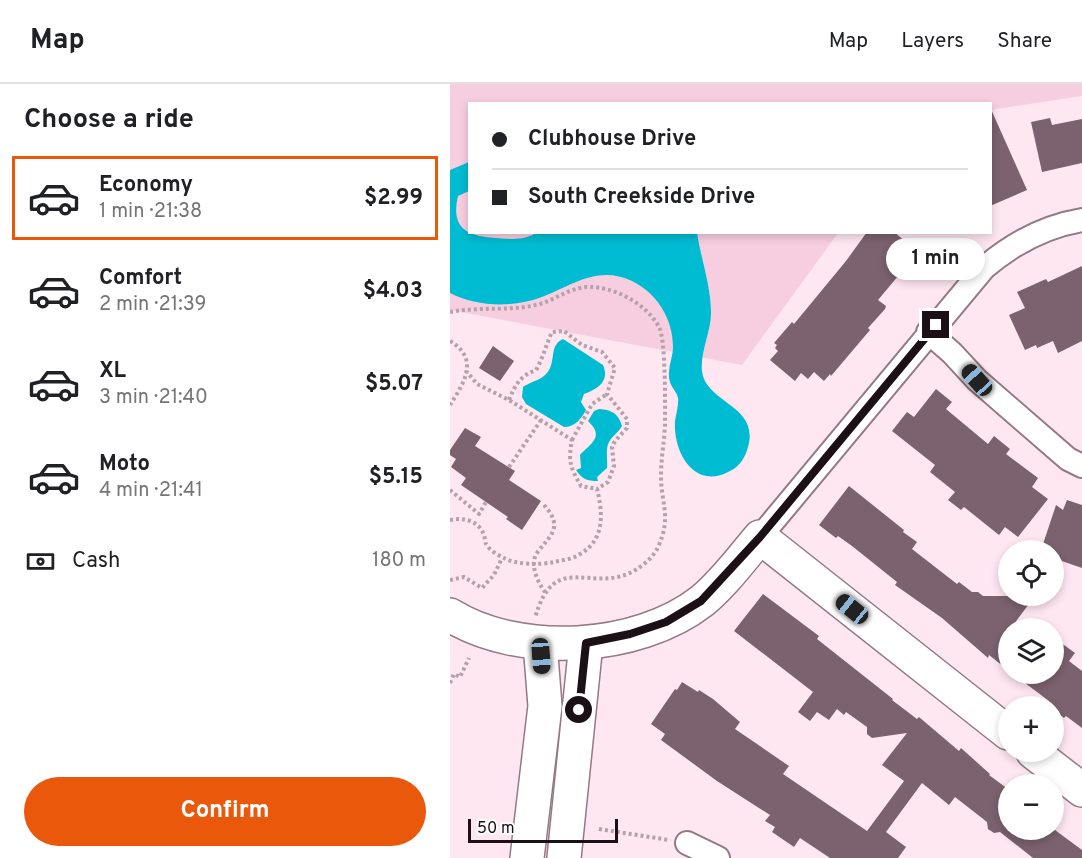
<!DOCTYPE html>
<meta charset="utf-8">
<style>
:root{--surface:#fff;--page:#f6f6f6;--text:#202124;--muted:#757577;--line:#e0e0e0;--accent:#ea580c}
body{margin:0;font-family:Overpass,sans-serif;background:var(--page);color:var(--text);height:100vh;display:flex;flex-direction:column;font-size:22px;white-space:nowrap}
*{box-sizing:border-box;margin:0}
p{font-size:20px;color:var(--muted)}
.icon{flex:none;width:33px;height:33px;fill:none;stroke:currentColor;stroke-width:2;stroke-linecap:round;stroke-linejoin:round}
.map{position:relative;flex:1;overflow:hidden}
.drawer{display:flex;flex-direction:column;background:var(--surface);width:450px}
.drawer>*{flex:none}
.hud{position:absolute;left:18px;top:18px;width:524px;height:132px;border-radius:0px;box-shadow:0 3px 9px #0003;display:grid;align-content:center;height:132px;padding:0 24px;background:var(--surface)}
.tools{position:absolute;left:548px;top:456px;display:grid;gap:12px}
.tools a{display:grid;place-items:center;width:66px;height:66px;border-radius:50%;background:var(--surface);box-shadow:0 3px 9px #0003;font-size:30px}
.scale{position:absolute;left:18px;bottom:15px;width:150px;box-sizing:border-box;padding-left:6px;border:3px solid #1a1015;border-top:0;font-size:16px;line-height:21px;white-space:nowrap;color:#1a1015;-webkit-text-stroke:4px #fcfcfc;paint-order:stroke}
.end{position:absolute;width:27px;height:27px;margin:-14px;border:8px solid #1a1015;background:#fff;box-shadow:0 0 0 3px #fff}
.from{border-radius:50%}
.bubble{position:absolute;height:42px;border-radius:21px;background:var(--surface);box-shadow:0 3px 9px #0003;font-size:20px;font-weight:700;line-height:42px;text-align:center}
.car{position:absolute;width:18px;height:36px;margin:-18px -9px;border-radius:8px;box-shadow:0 0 4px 2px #0007;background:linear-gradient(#222 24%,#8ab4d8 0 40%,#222 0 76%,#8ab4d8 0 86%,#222 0)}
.hud b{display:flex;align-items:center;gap:21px;height:57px;font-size:22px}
.hud b+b{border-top:2px solid var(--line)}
.hud i{width:15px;height:15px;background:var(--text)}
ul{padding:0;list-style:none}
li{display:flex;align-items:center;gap:18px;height:84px;margin:0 12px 9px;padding:0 12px;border:3px solid transparent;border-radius:0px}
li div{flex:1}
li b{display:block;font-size:22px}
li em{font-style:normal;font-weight:700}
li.current{border-color:var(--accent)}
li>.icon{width:54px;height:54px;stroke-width:1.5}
h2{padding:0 24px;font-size:27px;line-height:72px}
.pay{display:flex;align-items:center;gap:15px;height:66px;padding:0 24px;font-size:22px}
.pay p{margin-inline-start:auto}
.primary-button{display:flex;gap:12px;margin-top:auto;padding:12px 24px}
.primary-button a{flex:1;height:69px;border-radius:36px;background:var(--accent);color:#fff;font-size:24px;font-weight:700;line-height:69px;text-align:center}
header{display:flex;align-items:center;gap:36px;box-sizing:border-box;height:84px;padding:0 30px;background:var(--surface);border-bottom:2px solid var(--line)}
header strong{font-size:28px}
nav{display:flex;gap:33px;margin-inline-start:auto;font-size:21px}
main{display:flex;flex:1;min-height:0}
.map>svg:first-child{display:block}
.green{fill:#f7cee0}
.water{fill:#00bcd2}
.building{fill:#7b626e}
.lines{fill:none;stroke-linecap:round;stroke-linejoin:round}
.street-casing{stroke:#937985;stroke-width:26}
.secondary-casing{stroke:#937985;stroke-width:36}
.path{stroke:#b4a1a9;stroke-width:4;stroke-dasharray:3 3;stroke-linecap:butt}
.street{stroke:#fff;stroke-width:22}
.secondary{stroke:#fff;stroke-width:33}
.route{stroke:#1a1015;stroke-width:8}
</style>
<header>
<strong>Map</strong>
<nav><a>Map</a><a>Layers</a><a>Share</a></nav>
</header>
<main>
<section class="drawer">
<h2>Choose a ride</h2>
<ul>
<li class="current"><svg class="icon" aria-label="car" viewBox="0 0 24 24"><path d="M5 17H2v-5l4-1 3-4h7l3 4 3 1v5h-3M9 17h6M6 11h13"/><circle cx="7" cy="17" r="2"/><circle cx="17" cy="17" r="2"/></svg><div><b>Economy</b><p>1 min · 21:38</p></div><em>$2.99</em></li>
<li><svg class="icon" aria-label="car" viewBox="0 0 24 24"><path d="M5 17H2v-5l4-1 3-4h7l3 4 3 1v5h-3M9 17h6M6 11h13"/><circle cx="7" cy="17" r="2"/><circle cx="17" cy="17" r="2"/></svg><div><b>Comfort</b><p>2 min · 21:39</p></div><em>$4.03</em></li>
<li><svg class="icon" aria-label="car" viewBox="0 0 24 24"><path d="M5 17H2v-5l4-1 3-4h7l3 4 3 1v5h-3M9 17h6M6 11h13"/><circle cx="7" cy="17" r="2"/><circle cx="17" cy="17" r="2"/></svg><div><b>XL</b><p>3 min · 21:40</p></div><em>$5.07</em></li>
<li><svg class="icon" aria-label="car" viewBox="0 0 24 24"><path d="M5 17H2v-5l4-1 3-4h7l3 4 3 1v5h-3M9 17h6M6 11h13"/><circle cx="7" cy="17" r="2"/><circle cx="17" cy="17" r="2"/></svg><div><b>Moto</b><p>4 min · 21:41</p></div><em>$5.15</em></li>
</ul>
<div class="pay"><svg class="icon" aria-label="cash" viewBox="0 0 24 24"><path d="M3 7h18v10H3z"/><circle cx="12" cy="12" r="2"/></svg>Cash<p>180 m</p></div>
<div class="primary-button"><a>Confirm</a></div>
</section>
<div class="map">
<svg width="632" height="774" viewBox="0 0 632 774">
<rect width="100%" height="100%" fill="#ffe7f1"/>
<!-- green -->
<path class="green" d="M0 0H632V12L540 26V20H20V148L388 149 292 281 0 226Z"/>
<!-- water -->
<g class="water">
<path d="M19 78V107L8 112C0 146 19 152 45 154 59 155 76 157 87 148L247 149C251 175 261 202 261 229 261 248 250 268 252 287 255 319 310 321 298 363 295 374 290 382 280 387 244 407 223 368 225 337 226 330 229 320 228 314 226 305 218 302 219 289 219 280 223 272 223 263 223 235 207 209 182 197 148 181 123 201 92 213 63 224 27 223 0 209V86Z"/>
<path d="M113 255 153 281C160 297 148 305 134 310L131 318 136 326C131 335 125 343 114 343L76 320 72 313 73 303C83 296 95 296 100 284 105 274 100 261 113 255Z"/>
<path d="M149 325C162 326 168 329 172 342 168 349 162 352 159 358 155 365 158 376 157 384L147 393 148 397C137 397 132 395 126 386L131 384 130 371C141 359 155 353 138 337L144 327Z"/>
</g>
<!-- building -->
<g class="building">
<path d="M540 23 577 106 540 122Z"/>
<path d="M600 34 602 41 632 35V79L592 88 581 38Z"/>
<path d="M417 148H444L478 176 475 180 477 181 465 195 454 185 428 216 436 222 435 225 418 244 420 246 381 292 380 290 374 297 364 288 358 295 351 289 345 297 320 276 328 267 325 264 327 261 324 259 342 238 344 240 396 177Z"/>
<path d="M632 182V257L608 269 603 257 587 264 586 261 575 266 559 231 575 224 567 208 596 195 598 198Z"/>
<path d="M43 262 64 277 50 297 29 284Z"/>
<path d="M486 305 502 318 496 325 538 360 544 352 560 365 556 370 588 394 582 403 598 415 568 453 555 443 549 451 514 423 511 426 498 416 505 408 480 388 485 381 442 347 457 328 464 333Z"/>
<path d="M15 344 31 353 25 362 65 387 59 396 91 417 72 446 56 435 58 433 11 401 16 394 1 383 6 375 0 371V366Z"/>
<path d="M399 402 454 446 453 448 467 458 462 465 507 500 509 498 522 508H528L533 512H585L561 544H558V586L539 571 538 574 492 534 445 501 447 498 402 462 388 452 386 454 369 441Z"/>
<path d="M617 416 632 421V484L603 474V466H591L606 421 613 426Z"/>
<path d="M313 510 369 552 367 555 443 615 442 616 467 635 469 633 509 667 511 664 540 690 539 691 558 705V746H605L632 766V774H583L550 748 544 749 538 745 537 738 505 713 499 721 472 699 436 748 456 763 448 774H380L350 754 344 763 322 748 325 743 315 737 320 731 267 697 211 656 215 650 201 640 225 605 227 606 232 598 248 608 249 606 263 615 290 638 285 645 339 682 333 690 417 747 454 697 432 681 457 649 422 654 417 650V643L396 628 394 631 387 625 379 636 367 628 360 637 348 628 363 608 284 547Z"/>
<path d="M610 558 625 569 619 577 632 587V644L616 632 614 634 603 625V622L597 620 599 617 563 590H603V565L604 566Z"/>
</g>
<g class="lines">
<!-- street casing -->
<g class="street-casing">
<g id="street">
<path d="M478 248 502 269 527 296 618 375 632 382"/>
<path d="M310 453 534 184C562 160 596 142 632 136"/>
<path d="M237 759 268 774"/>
</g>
</g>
<!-- secondary casing -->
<g class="secondary-casing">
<g id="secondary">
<path d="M0 531C69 574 188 567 252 517 274 499 292 474 310 453L558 649"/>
<path d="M583 668 632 706"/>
<path d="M77 774 95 622 90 559"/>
<path d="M114 774 136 559"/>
</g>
</g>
<!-- path -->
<g class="path">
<path d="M0 228C30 222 61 228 90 220 106 215 120 204 137 203 163 202 196 219 209 243 216 255 215 325 215 342 214 359 211 375 211 392 211 420 222 433 208 463 204 472 195 480 187 485 143 513 105 463 85 534"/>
<path d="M0 257C30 275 14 299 0 321"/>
<path d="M59 316C65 301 70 292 86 286 93 274 96 261 102 248L114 247 132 261 152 268 165 284 157 310 177 335V344L165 357 162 363 164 382 158 398 147 405"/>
<path d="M122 356 142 320 157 310"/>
<path d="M59 383 91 336"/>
<path d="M0 406 29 430 36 418"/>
<path d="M94 421C115 444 99 452 87 469 79 480 88 499 95 508"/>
<path d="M0 436C14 433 29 437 34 451 35 454 35 458 36 460 38 465 49 472 54 474 67 481 90 481 104 478 113 476 123 475 130 470 155 456 153 429 147 405L131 402C120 383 118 377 122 356L59 316 27 300 17 288"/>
<path d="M0 496 14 493 32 504 44 491 52 474"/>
<path d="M0 599 4 590 10 593 19 574"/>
<path d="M149 745 219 756"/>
</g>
<!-- street -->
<use href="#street" class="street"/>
<!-- secondary -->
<use href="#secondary" class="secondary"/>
</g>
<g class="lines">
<!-- route -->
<path class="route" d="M129 626 136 559 180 550 216 538 251 517 310 453 486 241"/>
</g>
</svg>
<div class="tools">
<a><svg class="icon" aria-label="locate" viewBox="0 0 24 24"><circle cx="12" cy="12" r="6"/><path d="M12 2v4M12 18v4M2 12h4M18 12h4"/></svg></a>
<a><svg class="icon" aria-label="layers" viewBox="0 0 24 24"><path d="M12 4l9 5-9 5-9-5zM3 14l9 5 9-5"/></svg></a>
<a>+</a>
<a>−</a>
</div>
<div class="scale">50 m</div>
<i class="end from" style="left:129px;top:626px"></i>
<i class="end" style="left:486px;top:241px"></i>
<div class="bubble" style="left:436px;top:154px;width:99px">1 min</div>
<i class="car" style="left:527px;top:296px;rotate:318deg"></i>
<i class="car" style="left:402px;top:525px;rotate:309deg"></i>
<i class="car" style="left:91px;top:572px;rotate:176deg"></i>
<div class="hud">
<b><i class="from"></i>Clubhouse Drive</b>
<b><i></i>South Creekside Drive</b>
</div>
</div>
</main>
